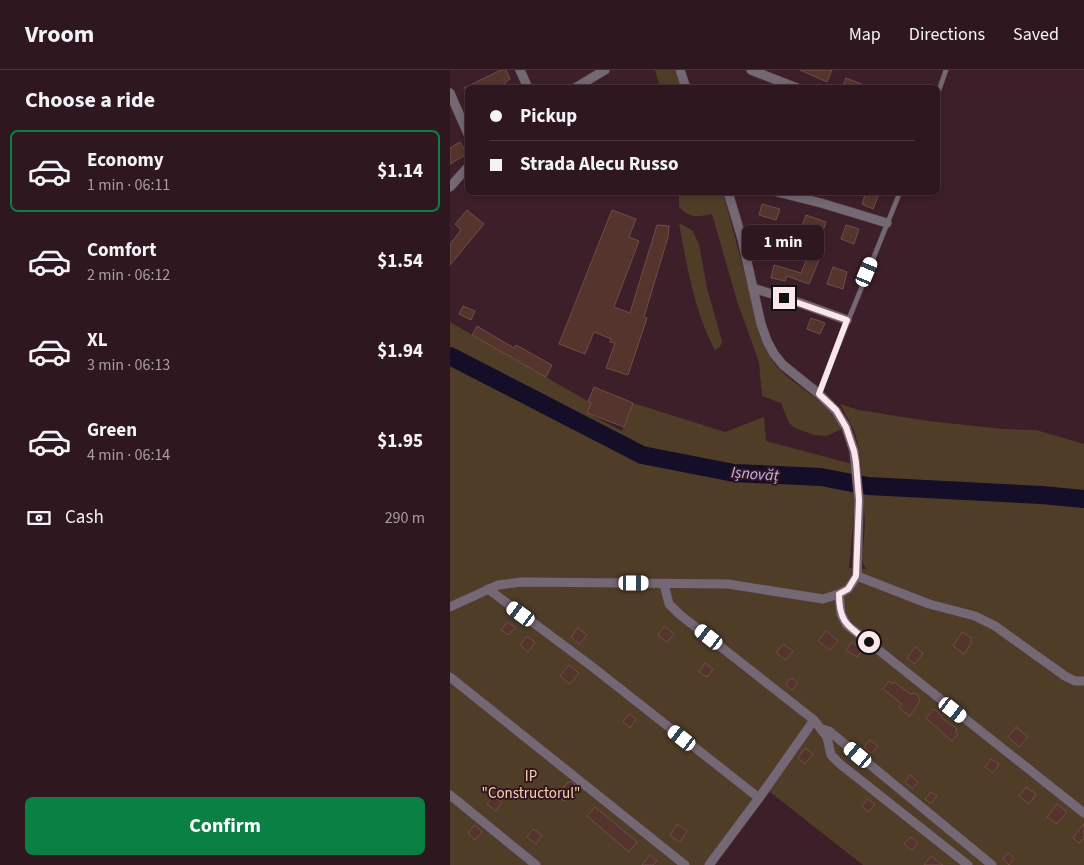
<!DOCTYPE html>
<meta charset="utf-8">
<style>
:root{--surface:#2e171f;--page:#3a242c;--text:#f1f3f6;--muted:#a79fa4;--line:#49363d;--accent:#0b8043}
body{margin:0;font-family:"Source Sans 3",sans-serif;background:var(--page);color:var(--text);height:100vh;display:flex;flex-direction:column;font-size:19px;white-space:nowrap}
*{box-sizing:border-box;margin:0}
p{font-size:16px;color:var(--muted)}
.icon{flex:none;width:28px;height:28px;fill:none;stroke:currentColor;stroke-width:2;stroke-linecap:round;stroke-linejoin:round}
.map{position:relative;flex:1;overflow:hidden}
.drawer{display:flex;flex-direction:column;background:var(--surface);width:450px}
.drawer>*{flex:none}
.hud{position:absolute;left:15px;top:15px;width:475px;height:110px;border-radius:8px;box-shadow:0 2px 8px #0003,0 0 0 1px var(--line);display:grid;align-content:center;height:110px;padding:0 25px;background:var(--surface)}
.end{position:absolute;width:22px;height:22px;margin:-11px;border:6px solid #fbe6ec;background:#111;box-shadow:0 0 0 2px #111}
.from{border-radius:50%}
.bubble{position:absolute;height:35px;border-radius:8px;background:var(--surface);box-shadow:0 2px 8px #0003,0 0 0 1px var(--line);font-size:16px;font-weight:700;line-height:35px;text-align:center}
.car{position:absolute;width:15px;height:30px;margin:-15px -8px;border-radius:6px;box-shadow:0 0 4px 1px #0007;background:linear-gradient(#fff 24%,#345 0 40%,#fff 0 76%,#345 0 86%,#fff 0)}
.hud b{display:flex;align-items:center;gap:18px;height:48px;font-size:19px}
.hud b+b{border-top:1px solid var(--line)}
.hud i{width:12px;height:12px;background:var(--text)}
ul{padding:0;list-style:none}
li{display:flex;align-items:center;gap:15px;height:82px;margin:0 10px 8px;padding:0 15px;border:2px solid transparent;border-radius:8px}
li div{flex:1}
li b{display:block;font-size:19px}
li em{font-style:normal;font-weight:700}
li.current{border-color:var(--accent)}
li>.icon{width:45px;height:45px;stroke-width:1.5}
h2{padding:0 25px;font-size:22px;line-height:60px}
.pay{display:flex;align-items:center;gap:12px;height:55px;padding:0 25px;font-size:19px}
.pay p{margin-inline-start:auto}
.action{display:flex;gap:10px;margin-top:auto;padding:10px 25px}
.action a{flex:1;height:58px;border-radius:8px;background:var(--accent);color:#fff;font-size:20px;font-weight:700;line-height:58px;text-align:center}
header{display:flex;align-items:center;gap:30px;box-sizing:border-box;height:70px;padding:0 25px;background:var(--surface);border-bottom:1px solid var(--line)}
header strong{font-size:24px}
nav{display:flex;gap:28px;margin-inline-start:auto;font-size:18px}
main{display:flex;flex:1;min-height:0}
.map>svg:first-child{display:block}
.green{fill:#4f3d28}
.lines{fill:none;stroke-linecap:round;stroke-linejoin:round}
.river{stroke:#140e28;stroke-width:18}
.building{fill:#54342d;stroke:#6f4e45}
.service-casing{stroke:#583b44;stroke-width:5.5}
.minor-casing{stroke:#583b44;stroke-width:10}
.service{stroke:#736873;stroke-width:4.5}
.minor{stroke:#736873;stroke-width:9}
.route{stroke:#fbe6ec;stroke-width:6}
.labels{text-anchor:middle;stroke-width:4;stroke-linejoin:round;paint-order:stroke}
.park-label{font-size:15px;fill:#fbd7b1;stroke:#33161f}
.water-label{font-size:16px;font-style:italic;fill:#c2b9f3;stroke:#33161f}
</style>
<header>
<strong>Vroom</strong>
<nav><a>Map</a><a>Directions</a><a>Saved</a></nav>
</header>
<main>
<section class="drawer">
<h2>Choose a ride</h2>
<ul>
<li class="current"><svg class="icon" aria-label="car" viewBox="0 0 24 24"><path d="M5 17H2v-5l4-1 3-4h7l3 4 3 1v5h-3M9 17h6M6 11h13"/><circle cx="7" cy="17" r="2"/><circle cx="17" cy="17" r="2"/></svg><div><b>Economy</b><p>1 min · 06:11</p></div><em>$1.14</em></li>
<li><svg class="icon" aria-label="car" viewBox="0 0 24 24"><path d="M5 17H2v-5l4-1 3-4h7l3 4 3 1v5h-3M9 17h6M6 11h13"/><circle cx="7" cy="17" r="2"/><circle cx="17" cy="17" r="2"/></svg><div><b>Comfort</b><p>2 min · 06:12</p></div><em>$1.54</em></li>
<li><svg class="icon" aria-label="car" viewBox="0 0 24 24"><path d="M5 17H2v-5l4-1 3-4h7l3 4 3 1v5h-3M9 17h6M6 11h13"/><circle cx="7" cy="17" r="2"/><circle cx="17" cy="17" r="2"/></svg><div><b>XL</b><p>3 min · 06:13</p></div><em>$1.94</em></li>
<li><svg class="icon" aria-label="car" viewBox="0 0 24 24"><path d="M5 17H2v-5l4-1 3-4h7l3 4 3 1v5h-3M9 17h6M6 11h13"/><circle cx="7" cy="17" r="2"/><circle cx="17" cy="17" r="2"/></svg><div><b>Green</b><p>4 min · 06:14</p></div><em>$1.95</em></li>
</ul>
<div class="pay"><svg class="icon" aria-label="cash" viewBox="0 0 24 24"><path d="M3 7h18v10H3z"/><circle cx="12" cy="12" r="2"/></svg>Cash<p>290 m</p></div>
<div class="action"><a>Confirm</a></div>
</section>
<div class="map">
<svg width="634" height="795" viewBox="0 0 634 795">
<rect width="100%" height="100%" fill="#3d1f29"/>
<!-- green -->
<g class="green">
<path d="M205 0H224L232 17H210Z"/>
<path d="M229 123H273L313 271C317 281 322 293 331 301 354 322 375 330 392 359L377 366 364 365 345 358 339 353 331 333 312 326 309 292 288 234 262 144C247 147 241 149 229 137Z"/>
<path d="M229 153 242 160 249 174 257 218 272 271 270 277 265 280C244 241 237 196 229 153Z"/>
<path d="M0 252 141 333 137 343 172 361 183 333 275 362 314 347 316 371 402 394 405 433 399 498 416 499 412 491 415 454 409 378 404 360 390 334 409 340 478 351 553 359 586 360 634 374V795H413L320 722 262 795H0Z"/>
</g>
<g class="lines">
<!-- river -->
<path class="river" d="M0 286 192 385 284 403 371 407 418 416 592 425 634 429"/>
</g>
<!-- building -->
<g class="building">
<path d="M51 0H56L60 9 55 12 57 18H14Z"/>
<path d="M350 0H382L377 12Z"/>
<path d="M396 8 419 17V18H392Z"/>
<path d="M10 72 17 84 0 94V78Z"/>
<path d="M416 122 429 124 423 139 412 134Z"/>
<path d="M312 134 330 139 326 150 309 145Z"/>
<path d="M17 140 34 154 0 195V174L11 160 5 154Z"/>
<path d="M162 140 186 149 179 167 189 171 164 237 180 243 207 155 219 156 218 167 194 247 197 248 178 305 156 298 165 273 160 272 161 269 144 262 135 284 109 274Z"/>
<path d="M356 145 376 152 372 164 351 159Z"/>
<path d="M396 155 409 159 404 174 391 169Z"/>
<path d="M358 186 369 190 359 214 337 206 335 211 321 208 324 195 351 203Z"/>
<path d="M383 197 397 202 393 219 377 214Z"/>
<path d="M13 236 25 241 21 250 9 244Z"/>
<path d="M361 248 375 253 370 264 357 259Z"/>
<path d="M27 256 64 278 66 275 102 295 96 307 22 265Z"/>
<path d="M144 317 183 333 174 357 137 343 141 333 138 332Z"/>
<path d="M57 552 65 557 59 565 51 560Z"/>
<path d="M214 556 224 564 217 572 208 565Z"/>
<path d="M128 558 137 565 129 574 121 567Z"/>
<path d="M376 561 388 571 380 580 368 571Z"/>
<path d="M512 562 522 568 520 571 522 572 514 584 503 576Z"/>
<path d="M77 566 85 572 78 582 70 575Z"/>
<path d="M402 572 412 580 407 587 396 580Z"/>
<path d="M333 574 343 581 336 590 326 583Z"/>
<path d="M465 577 473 583 465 594 457 588Z"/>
<path d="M255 593 263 599 257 607 249 602Z"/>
<path d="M119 595 129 603 120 614 110 606Z"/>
<path d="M340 609H343L348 613 342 620 336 615Z"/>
<path d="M439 611 442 614 444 612 460 624 465 623 468 626 470 631 460 646 449 638 452 634 433 619Z"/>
<path d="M484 639 492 646 491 647 507 659 505 662 508 664 502 671 476 648Z"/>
<path d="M179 644 186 649 180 658 173 652Z"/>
<path d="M566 657 578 667 569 677 558 667Z"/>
<path d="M420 670 428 676 422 683 414 677Z"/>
<path d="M355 678 363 684 355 694 348 688Z"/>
<path d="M541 689 549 694 543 703 535 697Z"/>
<path d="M460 705 468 712 462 719 455 712Z"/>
<path d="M121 711 126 716 114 731 107 725 118 712 119 713Z"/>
<path d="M576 717 586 724 579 734 569 726Z"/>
<path d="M481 722 487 726 481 733 475 729Z"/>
<path d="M43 726 52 732 46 741 37 734Z"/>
<path d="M417 729 425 734 419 742 412 737Z"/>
<path d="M607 734 617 742 607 754 597 747Z"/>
<path d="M145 737 187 772 179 782 137 746Z"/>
<path d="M634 753V768L629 773 623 768Z"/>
<path d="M227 754 237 761 230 772 220 766Z"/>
<path d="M25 755 32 762 25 770 18 763Z"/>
<path d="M83 759 92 765 86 774 77 767Z"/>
<path d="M461 767 468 773 462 780 454 774Z"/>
<path d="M558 783 564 788 559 795 553 789Z"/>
<path d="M200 785 207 791 203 795H192Z"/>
<path d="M481 786 493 795H474Z"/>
</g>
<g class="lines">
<!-- service casing -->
<g class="service-casing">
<g id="service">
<path d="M488 23 496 0"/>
<path d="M369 323 450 122"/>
</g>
</g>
<!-- minor casing -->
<g class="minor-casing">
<g id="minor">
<path d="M70 0 78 18"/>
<path d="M230 0 236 18"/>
<path d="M301 0 347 18"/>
<path d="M125 18 155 0"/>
<path d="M0 23 18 64"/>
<path d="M0 117 18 97"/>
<path d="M327 122 371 133 437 153"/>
<path d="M303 218 350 233 397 250"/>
<path d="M407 506 479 534 525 546 545 556 615 606 625 611H634"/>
<path d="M214 514 219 534 229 544 364 650 377 667 381 685 390 694 518 795"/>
<path d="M38 519 140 595 309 728"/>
<path d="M389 524 391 544 397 555 634 743"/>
<path d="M0 537 48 515 72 512 278 514 373 529 389 524 398 519 407 506 409 430 404 381 396 357 386 341 369 324 333 295 324 284 317 271 311 254 292 169 278 122"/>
<path d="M0 607 235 795"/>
<path d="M372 659 379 661 542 795"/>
<path d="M0 725 86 795"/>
<path d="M259 795 309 728 364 650"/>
</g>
</g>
<!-- service -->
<use href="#service" class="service"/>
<!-- minor -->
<use href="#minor" class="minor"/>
</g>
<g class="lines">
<!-- route -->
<path class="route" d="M334 228 397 250 369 324 386 340 396 357 404 381 406 392 409 430 406 506 398 519 389 524C389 553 398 556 419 572"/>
</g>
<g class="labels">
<!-- park labels -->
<g class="park-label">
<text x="81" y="711">IP<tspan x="81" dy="17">"Constructorul"</tspan></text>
</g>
<!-- water labels -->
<g class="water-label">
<text transform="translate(305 403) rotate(4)" y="6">Ișnovăț</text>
</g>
</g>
</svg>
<i class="end from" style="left:419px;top:572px"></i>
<i class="end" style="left:334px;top:228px"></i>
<div class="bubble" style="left:292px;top:155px;width:82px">1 min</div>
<i class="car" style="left:417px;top:202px;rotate:23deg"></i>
<i class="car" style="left:184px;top:513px;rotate:90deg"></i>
<i class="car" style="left:71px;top:544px;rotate:306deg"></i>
<i class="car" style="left:259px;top:567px;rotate:308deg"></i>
<i class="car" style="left:503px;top:640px;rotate:128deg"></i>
<i class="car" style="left:232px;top:668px;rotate:308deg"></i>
<i class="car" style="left:408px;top:685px;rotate:310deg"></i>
<div class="hud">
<b><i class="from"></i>Pickup</b>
<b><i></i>Strada Alecu Russo</b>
</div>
</div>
</main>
